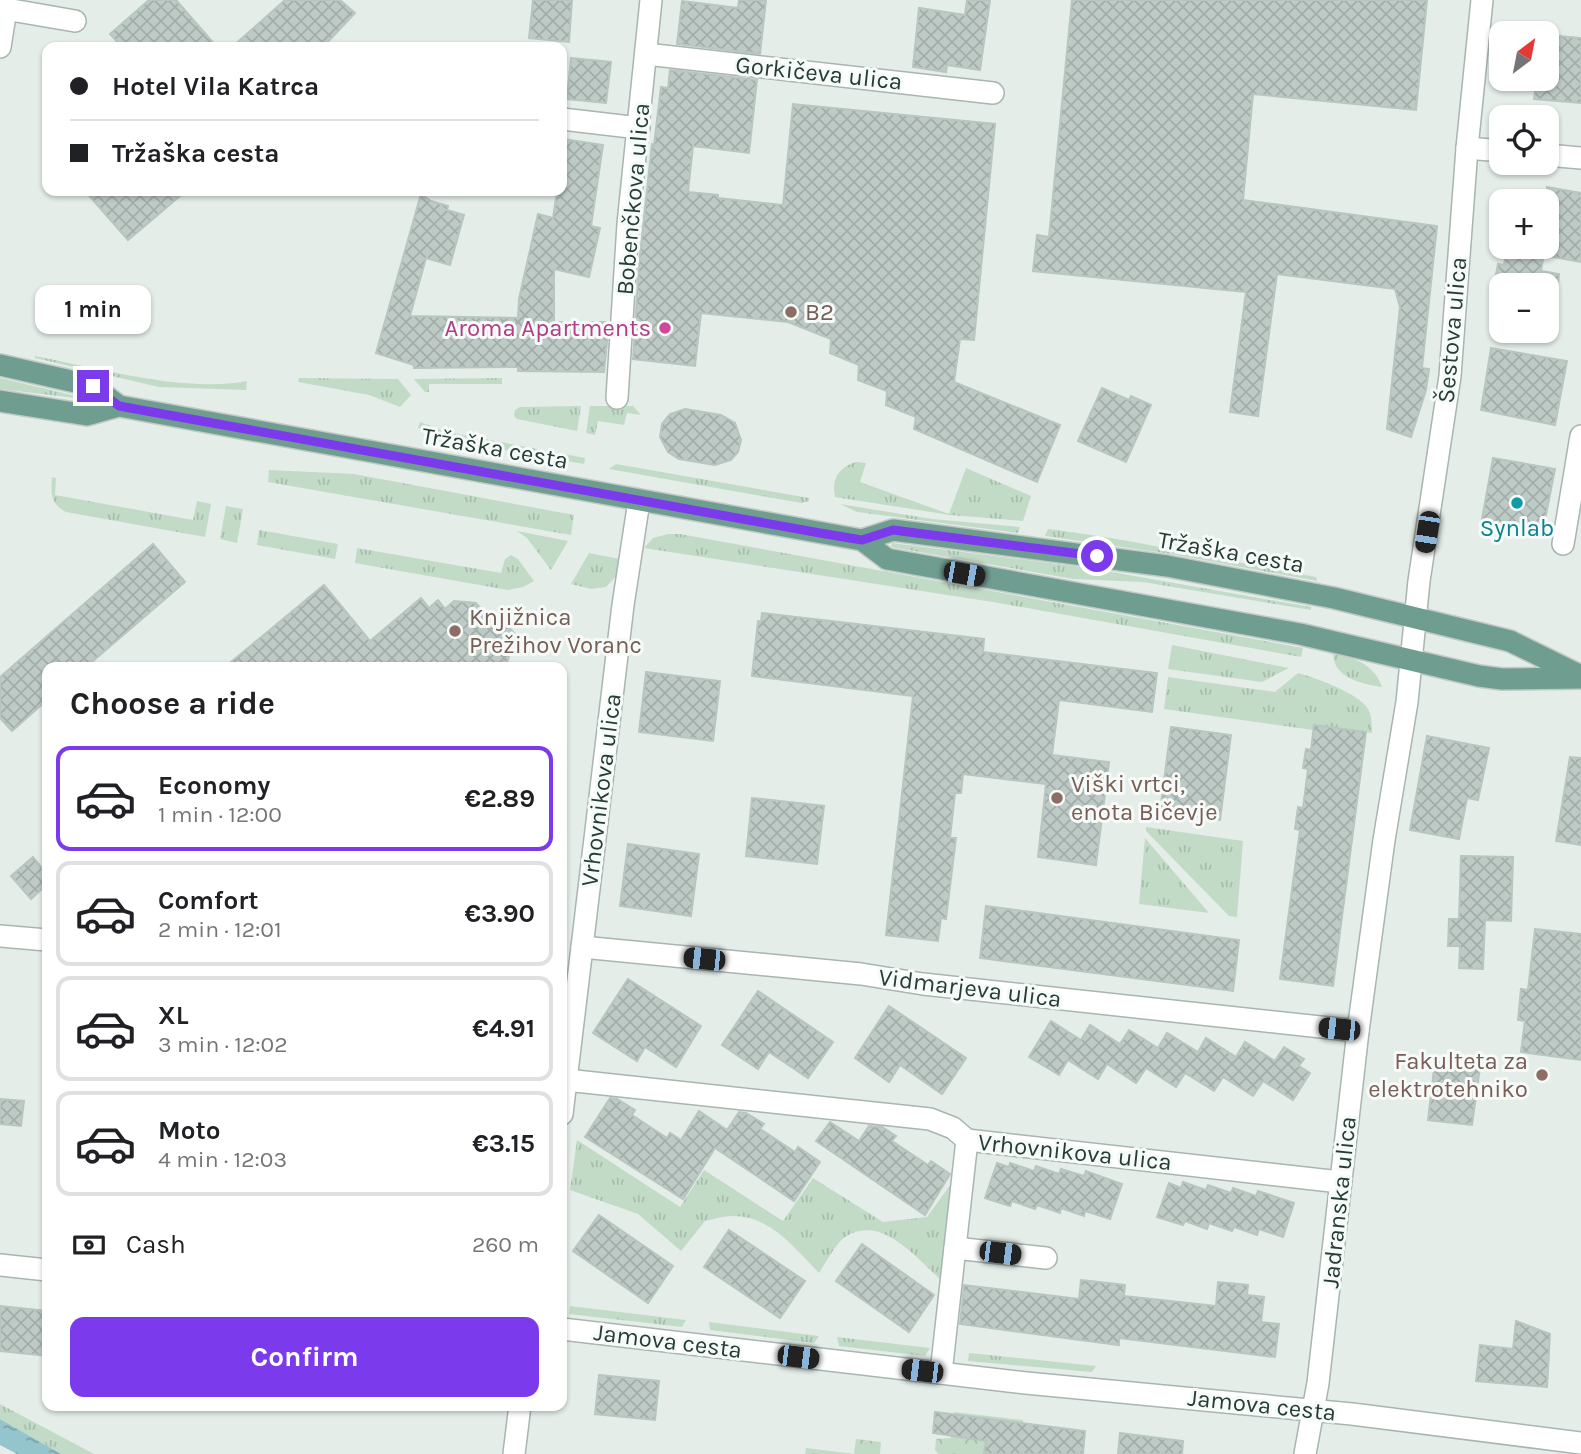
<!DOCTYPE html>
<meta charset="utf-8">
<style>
:root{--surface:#fff;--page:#f6f6f6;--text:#202124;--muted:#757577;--line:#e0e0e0;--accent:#7c3aed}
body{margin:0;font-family:Karla,sans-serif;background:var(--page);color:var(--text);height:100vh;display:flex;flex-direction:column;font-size:26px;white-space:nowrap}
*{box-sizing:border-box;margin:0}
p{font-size:23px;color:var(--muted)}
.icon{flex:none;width:38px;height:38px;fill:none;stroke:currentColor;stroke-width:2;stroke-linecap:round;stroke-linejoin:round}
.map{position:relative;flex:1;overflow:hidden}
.sheet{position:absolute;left:42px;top:662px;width:525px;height:749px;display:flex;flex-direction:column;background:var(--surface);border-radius:14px;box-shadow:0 2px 5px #0004}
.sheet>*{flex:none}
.banner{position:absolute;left:42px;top:42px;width:525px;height:154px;border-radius:14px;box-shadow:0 2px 5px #0004;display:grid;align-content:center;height:154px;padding:0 28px;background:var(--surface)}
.needle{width:46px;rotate:32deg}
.buttons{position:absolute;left:1489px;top:21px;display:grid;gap:14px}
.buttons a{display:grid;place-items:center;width:70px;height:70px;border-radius:14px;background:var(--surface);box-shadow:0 2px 5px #0004;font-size:35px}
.end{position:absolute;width:32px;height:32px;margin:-16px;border:9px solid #7c3aed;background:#fff;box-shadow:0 0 0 4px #fff}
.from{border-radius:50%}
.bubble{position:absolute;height:49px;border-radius:14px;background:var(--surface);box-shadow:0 2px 5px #0004;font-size:23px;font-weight:700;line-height:49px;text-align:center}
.car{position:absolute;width:21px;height:42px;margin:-21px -10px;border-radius:9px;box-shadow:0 0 5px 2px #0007;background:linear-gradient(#222 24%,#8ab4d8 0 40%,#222 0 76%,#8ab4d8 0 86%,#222 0)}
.banner b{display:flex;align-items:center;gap:24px;height:66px;font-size:26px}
.banner b+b{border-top:2px solid var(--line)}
.banner i{width:18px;height:18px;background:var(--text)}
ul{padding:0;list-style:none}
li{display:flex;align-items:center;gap:21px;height:105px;margin:0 14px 10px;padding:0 14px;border:4px solid var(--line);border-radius:14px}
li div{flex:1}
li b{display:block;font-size:26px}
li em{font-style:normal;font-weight:700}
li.selected{border-color:var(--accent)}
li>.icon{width:63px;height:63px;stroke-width:1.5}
h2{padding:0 28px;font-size:32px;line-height:84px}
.pay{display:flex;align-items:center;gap:18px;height:77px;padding:0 28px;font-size:26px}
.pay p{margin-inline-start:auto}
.action{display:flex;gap:14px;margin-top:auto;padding:14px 28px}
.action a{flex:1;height:80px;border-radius:14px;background:var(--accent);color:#fff;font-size:28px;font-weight:700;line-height:80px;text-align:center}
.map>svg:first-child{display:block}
.grass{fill:url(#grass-tufts)}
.park{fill:url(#park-crowns)}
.water{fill:url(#water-ripples)}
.building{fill:url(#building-cross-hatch);stroke:#b8c6c0;stroke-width:2}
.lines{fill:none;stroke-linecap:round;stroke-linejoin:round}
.minor-casing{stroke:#a8b5b0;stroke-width:24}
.major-casing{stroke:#c2c9c7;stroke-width:24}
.minor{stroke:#fff;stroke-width:21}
.major{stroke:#6f9e90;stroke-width:21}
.route{stroke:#7c3aed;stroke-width:9}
.education-dot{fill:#8d6e63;stroke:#f6faf8;stroke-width:2.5}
.hotel-dot{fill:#d1479c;stroke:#f6faf8;stroke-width:2.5}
.culture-dot{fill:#0f9aa8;stroke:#f6faf8;stroke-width:2.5}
.labels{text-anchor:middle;stroke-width:6;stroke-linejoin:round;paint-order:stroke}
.street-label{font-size:24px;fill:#263d36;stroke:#f6faf8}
.education-label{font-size:24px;fill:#785e54;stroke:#f6faf8;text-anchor:start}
.hotel-label{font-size:24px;fill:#b23c85;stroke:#f6faf8;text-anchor:end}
.culture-label{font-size:24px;fill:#0d838f;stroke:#f6faf8}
</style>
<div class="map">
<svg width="1581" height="1454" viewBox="0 0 1581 1454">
<defs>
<pattern id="grass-tufts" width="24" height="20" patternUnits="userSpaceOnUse" patternTransform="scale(1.75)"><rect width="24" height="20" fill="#c1dbc7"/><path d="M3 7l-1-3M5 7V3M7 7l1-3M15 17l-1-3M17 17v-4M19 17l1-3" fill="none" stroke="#a6bdac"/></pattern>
<pattern id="park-crowns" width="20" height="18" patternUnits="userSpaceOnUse" patternTransform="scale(1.75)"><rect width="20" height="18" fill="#c1dbc7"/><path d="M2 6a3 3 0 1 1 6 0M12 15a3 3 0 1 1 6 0" fill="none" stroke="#a6bdac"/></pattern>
<pattern id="water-ripples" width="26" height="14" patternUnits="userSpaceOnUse" patternTransform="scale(1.75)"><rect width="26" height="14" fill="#94c5cc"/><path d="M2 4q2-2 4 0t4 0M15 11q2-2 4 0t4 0" fill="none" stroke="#79a1a6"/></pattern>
<pattern id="building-cross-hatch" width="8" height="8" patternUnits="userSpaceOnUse" patternTransform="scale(1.75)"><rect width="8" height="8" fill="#becac5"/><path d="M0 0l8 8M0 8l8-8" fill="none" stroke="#a3aeaa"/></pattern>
</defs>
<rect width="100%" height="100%" fill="#e5ede9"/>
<!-- grass -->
<g class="grass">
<path d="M35 356C98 368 183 393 247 381L246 390 159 387 35 358Z"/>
<path d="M0 378 89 399 91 400 0 389Z"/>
<path d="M299 378 398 379 411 395 400 407 369 395 298 382Z"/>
<path d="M502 378V384H429V392H425L414 379Z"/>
<path d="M581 406 577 431 517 419 514 416 515 410 520 407Z"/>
<path d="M590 406H633L641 415 627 413 624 425 598 421 595 435 586 433Z"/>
<path d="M420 422 447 432 585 458 584 464 470 444 418 428Z"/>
<path d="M856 462 866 463 860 482 949 514 966 468 1031 496 1023 521 950 515 835 497C831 479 839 467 856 462Z"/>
<path d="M616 464 809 498V501L801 503 609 469Z"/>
<path d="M269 470 354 474 574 515 571 535 268 482Z"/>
<path d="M52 477 56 478 55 495 193 520 197 501 211 504 205 537 66 512C50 504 51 493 52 477Z"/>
<path d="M840 504 932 519 1020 527 1018 533 857 512Z"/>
<path d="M226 506 243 509 237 543 220 539Z"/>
<path d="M1048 529C1138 540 1226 561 1316 577L1317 581 1171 554 1045 536Z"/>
<path d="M259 530 338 544 335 559 257 545Z"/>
<path d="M517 531 568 541 551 570 527 538Z"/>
<path d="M668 534H680L1303 648 1301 657 999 603 644 548 653 538Z"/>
<path d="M892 543 1089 568 1311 607V610L1143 582 1073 579 891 547Z"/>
<path d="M357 548 501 573 505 559 511 555 518 559 534 581 523 587 508 590 355 563Z"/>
<path d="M589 553 620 559 618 574 606 587 591 589 571 584Z"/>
<path d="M1172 645 1289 668 1262 682 1168 669Z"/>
<path d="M1333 653C1355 658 1374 664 1382 687 1362 684 1333 678 1333 653Z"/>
<path d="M1298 673C1316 678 1352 691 1365 705 1372 712 1372 724 1372 733L1314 725 1313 730 1164 709 1168 677 1275 692Z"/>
<path d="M1146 827 1243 841 1237 917 1229 916 1146 831Z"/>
<path d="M1145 838 1209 913 1139 904Z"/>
<path d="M577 1140 680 1207 704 1170 783 1221 813 1178 883 1222 927 1217 953 1181 942 1281C917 1259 882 1213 845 1237 835 1244 826 1263 819 1273 795 1249 771 1216 733 1216 724 1216 714 1219 705 1221L681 1251 638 1214 570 1190Z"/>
<path d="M570 1306 686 1320 682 1327 569 1314Z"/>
<path d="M709 1322 819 1336 814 1343 710 1330Z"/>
<path d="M837 1337 930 1348 925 1356 839 1346Z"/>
<path d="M969 1353 1096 1366 1092 1372 968 1361Z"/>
<path d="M0 1404 94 1454H61L0 1419Z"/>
</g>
<!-- park -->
<g class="park">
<path d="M954 1412 1023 1420 1019 1454H938L935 1450 936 1439 951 1438Z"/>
<path d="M856 1439 881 1442 880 1454H805L806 1448 854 1454Z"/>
</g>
<!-- water -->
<path class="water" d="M0 1419 61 1454H17L0 1445Z"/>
<!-- building -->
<g class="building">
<path d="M149 0H176L217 47H122L110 34Z"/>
<path d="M285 0H340L355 13 323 47H232Z"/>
<path d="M533 0H572L569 42 529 38Z"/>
<path d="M739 0H766L760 54 677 44 682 1 738 8Z"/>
<path d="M967 0H990L980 70 947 65 946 72 913 67 919 8 965 15Z"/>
<path d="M1072 0H1427L1416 110 1253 94 1243 200 1437 226 1422 368 1429 369 1426 390 1411 437 1387 429 1400 307 1395 289 1277 274 1258 416 1230 412 1246 292 1033 271 1037 235 1049 237Z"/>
<path d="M1547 35 1581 38V103L1534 99 1537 79H1547Z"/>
<path d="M571 58 611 62 606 103 567 99Z"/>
<path d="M670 70 757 80 749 153 693 146 688 192 718 195V198L783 205 793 104 995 124 974 340 960 339 954 382 1060 425 1037 482 914 429 916 417 886 405 887 391 858 380 859 365 830 353 831 339 788 322 701 313 695 366 633 359 639 264 652 144 654 145 661 87 668 88Z"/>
<path d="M564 139 603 145 591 226 600 228 589 277 554 269V322H609L604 372 518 371V367L414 368V365L376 353 421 194 431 201 448 206 447 210 464 215 450 265 426 258 410 316 518 318 519 299 538 214 553 218 557 191H562Z"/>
<path d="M1547 187 1581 193V262L1547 256Z"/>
<path d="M85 191H186L128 240Z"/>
<path d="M1507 247H1545L1541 271 1559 274 1558 285H1494L1498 264 1504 265Z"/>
<path d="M1491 348 1567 361 1555 425 1481 410Z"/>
<path d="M1102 388 1129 400 1131 396 1151 405 1126 462 1078 441Z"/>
<path d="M685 409 721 415 735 423 741 440 738 452 731 460 715 465 679 459 668 452 660 437 662 424 670 414Z"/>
<path d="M1493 458 1555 469 1543 530 1482 519Z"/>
<path d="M153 544 185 582 86 667H47V700L12 731 0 718V677Z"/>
<path d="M324 585 370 641 421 598 429 608 438 600 445 609 454 601 476 603 497 628 504 622 515 634 506 667H225Z"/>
<path d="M762 613 984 639 983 652 1157 673 1152 712 1059 700 1052 755 1109 762 1096 865 1038 857 1046 784 963 774 961 793H955L950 838H956L946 919 941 918 938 941 886 935 913 696 752 676 758 621 761 622Z"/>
<path d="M646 672 720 681 713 741 639 732Z"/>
<path d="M1314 725 1366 732 1333 986 1280 979 1300 830 1295 829 1298 807 1303 808 1308 769 1303 768 1306 749 1311 750Z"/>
<path d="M1171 727 1231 735 1220 820 1160 812Z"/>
<path d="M1427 736 1489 748 1478 800 1467 798 1459 839 1410 830Z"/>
<path d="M1570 757 1581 758V845L1556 841Z"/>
<path d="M752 798 824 806 817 864 746 856Z"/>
<path d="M628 844 699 854 691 916 620 906Z"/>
<path d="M1461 856 1513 857 1511 921 1485 920 1483 969 1459 968 1460 946H1448L1449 919H1459Z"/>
<path d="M33 857 47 874V884L31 899 11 876Z"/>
<path d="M986 906 1239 940 1233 991 980 958Z"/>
<path d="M1535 929 1581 934V1060L1521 1052 1525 1021 1518 1020 1521 989 1528 990Z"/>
<path d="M628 979 701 1026 676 1067 645 1047 637 1061 593 1033Z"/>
<path d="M758 991 833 1042 808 1078 769 1052 758 1069 722 1045Z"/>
<path d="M889 1006 966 1058 942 1094 900 1065 889 1082 855 1058Z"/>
<path d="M1051 1021 1081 1040 1090 1025 1120 1044 1129 1030 1158 1048 1167 1033 1198 1052 1206 1038 1236 1057 1245 1042 1275 1061 1284 1047 1304 1059 1299 1066 1310 1073 1293 1100 1263 1081 1253 1096 1223 1077 1214 1091 1185 1073 1176 1087 1146 1068 1136 1083 1107 1064 1098 1079 1068 1060 1059 1075 1029 1057Z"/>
<path d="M1435 1061 1480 1067 1472 1125 1428 1120Z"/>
<path d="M610 1098 617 1099 635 1110 632 1115 667 1138 670 1133 681 1140 699 1111 727 1130 739 1112 746 1113 764 1124 760 1129 795 1152 798 1147 820 1162 794 1201 715 1148 683 1199 585 1137Z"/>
<path d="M0 1099 24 1101 21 1126 0 1124Z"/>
<path d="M830 1122 859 1141 869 1126 882 1127 896 1136 892 1141 928 1165 931 1161 950 1174 925 1215 816 1141Z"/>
<path d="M997 1163 1009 1167 1010 1163 1034 1171 1036 1166 1059 1174 1061 1169 1084 1176 1086 1171 1122 1184 1110 1219 1085 1211 1084 1216 1061 1208 1060 1213 1037 1205 1035 1209 1012 1201 1010 1206 985 1198Z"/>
<path d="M1183 1182 1206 1190 1208 1185 1231 1193 1233 1188 1256 1196 1258 1191 1294 1203 1283 1237 1259 1229 1257 1235 1234 1227 1232 1231 1209 1223 1207 1229 1185 1221 1183 1225 1157 1217 1169 1183 1181 1188Z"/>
<path d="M599 1215 673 1266 648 1303 573 1251Z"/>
<path d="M729 1230 805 1281 780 1318 704 1267Z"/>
<path d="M862 1244 934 1295 909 1332 836 1281Z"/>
<path d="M1081 1280 1125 1285 1124 1296 1216 1306 1218 1282 1248 1285 1247 1295 1264 1297 1261 1322 1279 1324 1275 1357 1119 1338V1345L960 1324 964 1285 1079 1299Z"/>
<path d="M0 1306 47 1311V1356L0 1351Z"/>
<path d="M1516 1321 1550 1334 1547 1387 1476 1381 1480 1345 1513 1349Z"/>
<path d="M599 1375 659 1381 655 1420 595 1414Z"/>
<path d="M935 1412 1085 1431 1083 1454H984L986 1441 933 1433Z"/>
<path d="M1120 1433 1183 1441 1182 1454H1118Z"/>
</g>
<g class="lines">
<!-- minor casing -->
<g class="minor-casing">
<g id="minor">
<path d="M0 8 75 21"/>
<path d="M0 47 6 9"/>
<path d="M646 54 993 93"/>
<path d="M562 119 639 128"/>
<path d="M1467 148 1502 151"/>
<path d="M1547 155 1581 158"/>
<path d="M617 398 628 224 651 0"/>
<path d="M1563 544 1581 436"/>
<path d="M0 936 47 940"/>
<path d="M582 947 861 974 923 984 1358 1031"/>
<path d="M566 1080 930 1119 953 1128 967 1140 1340 1182"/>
<path d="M562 1114 623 605 639 501"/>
<path d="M955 1248 1046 1258"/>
<path d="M0 1265 47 1270"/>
<path d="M562 1329 1026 1383 1352 1414 1581 1443"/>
<path d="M941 1373 967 1140"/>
<path d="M514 1454 520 1405"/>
<path d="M1305 1454 1318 1383 1358 1031 1384 840 1407 702 1419 581 1450 376 1467 148 1482 0"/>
</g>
</g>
<!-- major casing -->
<g class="major-casing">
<g id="major">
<path d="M0 365 93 386 119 406"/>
<path d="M0 401 87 415 119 406 862 540 887 559 1300 634 1479 676 1502 679 1581 678"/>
<path d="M862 540 893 530 1167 566 1334 598 1510 641 1581 676"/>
</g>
</g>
<!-- minor -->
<use href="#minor" class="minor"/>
<!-- major -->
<use href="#major" class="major"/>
</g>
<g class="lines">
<!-- route -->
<path class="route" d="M93 386 119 406 820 533 862 540 893 530 1097 556"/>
</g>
<!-- markers -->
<g class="education-dot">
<circle cx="791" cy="312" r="7"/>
<circle cx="455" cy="631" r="7"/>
<circle cx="1057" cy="798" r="7"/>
<circle cx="1542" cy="1075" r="7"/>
</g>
<circle class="hotel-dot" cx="665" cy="328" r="7"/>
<circle class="culture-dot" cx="1517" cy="503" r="7"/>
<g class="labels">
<!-- street labels -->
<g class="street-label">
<text transform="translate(819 73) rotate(6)" y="8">Gorkičeva ulica</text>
<text transform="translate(633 199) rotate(-85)" y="8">Bobenčkova ulica</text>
<text transform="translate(1452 330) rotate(-85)" y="8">Šestova ulica</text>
<text transform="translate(495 448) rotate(10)" y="8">Tržaška cesta</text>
<text transform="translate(1231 552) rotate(10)" y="8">Tržaška cesta</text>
<text transform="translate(601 790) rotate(-83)" y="8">Vrhovnikova ulica</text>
<text transform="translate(970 988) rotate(7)" y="8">Vidmarjeva ulica</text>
<text transform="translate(1075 1152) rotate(6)" y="8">Vrhovnikova ulica</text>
<text transform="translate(1339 1202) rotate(-84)" y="8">Jadranska ulica</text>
<text transform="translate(668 1341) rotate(7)" y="8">Jamova cesta</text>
<text transform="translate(1262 1405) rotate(6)" y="8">Jamova cesta</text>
</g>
<!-- education labels -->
<g class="education-label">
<text x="805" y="320">B2</text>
<text x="469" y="625">Knjižnica<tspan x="469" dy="28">Prežihov Voranc</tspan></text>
<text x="1071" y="792">Viški vrtci,<tspan x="1071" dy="28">enota Bičevje</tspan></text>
<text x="1528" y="1069" text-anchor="end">Fakulteta za<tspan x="1528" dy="28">elektrotehniko</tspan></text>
</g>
<!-- hotel labels -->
<g class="hotel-label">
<text x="651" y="336">Aroma Apartments</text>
</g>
<!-- culture labels -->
<g class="culture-label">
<text x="1517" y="536">Synlab</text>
</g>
</g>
</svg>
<div class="buttons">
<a><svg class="needle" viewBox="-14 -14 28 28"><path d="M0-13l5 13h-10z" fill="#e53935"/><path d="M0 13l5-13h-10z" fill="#757577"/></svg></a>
<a><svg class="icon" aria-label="locate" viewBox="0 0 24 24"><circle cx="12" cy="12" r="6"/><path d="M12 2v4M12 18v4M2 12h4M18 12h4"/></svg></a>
<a>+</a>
<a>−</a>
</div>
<i class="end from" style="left:1097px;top:556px"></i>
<i class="end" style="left:93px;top:386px"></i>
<div class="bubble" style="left:35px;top:285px;width:116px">1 min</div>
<i class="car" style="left:1427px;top:532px;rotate:189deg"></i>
<i class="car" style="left:964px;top:574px;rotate:100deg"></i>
<i class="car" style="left:704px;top:959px;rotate:276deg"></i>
<i class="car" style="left:1339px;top:1029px;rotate:276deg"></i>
<i class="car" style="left:1000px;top:1253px;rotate:97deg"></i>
<i class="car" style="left:798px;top:1357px;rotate:97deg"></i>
<i class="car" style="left:922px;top:1371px;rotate:277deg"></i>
<div class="banner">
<b><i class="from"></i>Hotel Vila Katrca</b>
<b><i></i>Tržaška cesta</b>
</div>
<section class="sheet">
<h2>Choose a ride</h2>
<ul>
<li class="selected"><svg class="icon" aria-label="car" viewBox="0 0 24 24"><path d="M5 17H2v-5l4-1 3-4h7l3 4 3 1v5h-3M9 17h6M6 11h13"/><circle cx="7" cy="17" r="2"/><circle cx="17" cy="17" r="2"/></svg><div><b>Economy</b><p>1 min · 12:00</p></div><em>€2.89</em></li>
<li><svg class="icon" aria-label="car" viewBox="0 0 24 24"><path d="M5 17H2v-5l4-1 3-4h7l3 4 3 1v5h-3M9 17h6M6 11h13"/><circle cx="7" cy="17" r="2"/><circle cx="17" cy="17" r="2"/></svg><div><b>Comfort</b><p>2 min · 12:01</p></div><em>€3.90</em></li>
<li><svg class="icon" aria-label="car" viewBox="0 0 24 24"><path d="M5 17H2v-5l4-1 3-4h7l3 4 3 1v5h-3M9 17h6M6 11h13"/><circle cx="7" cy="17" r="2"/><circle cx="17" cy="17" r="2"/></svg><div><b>XL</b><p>3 min · 12:02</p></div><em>€4.91</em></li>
<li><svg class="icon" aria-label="car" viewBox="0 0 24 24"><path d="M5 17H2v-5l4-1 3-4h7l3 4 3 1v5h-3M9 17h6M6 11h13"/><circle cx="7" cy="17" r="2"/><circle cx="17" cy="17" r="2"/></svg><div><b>Moto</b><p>4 min · 12:03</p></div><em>€3.15</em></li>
</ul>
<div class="pay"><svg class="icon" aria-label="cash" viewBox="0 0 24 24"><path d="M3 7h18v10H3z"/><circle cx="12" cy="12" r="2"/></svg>Cash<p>260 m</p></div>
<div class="action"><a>Confirm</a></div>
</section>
</div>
